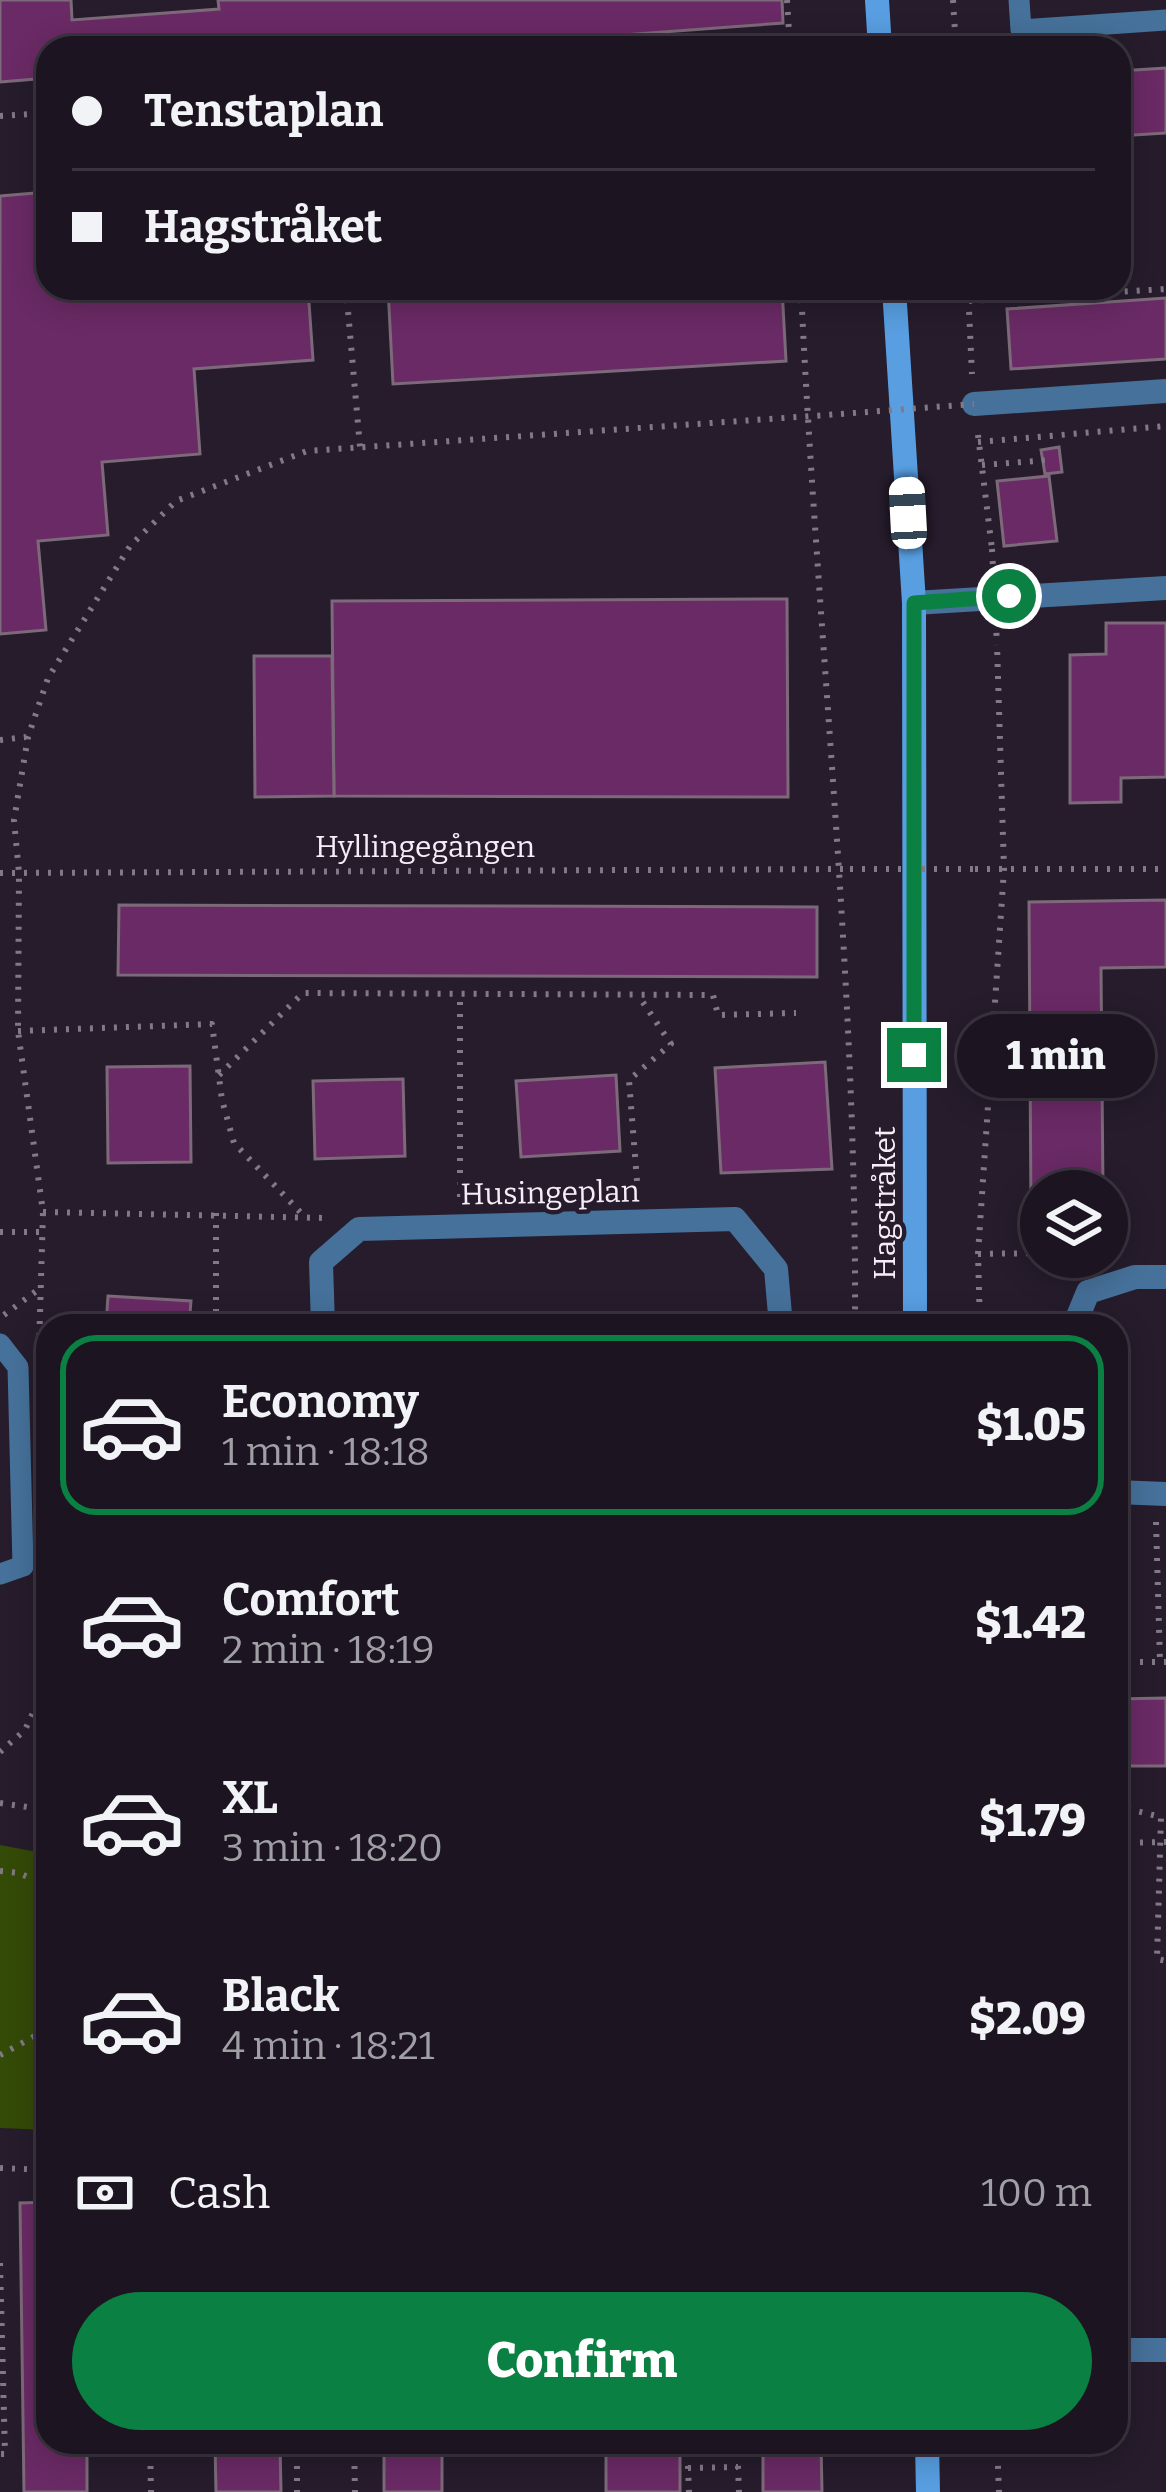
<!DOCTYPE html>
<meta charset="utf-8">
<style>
:root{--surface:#1c1521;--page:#29222e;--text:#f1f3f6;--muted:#a09fa5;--line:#3a343f;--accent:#0b8043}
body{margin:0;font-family:Bitter,serif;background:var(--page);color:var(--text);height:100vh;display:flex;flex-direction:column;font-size:45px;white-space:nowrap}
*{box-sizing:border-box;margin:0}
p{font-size:39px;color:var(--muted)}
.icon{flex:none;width:66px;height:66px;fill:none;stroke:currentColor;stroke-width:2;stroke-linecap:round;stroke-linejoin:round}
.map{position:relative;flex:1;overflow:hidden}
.drawer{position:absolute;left:36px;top:1314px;width:1092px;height:1140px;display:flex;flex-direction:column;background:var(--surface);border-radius:36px;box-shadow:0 6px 30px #0003,0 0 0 3px var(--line)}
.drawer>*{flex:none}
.top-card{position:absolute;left:36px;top:36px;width:1095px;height:264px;border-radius:36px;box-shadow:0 6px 30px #0003,0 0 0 3px var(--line);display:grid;align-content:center;height:264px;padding:0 36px;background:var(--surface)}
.controls{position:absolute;left:1020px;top:1170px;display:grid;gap:24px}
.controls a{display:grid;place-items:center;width:108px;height:108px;border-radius:50%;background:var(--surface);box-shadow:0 6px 30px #0003,0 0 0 3px var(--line);font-size:60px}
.end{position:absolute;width:54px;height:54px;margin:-27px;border:15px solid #0b8043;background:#fff;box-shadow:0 0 0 6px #fff}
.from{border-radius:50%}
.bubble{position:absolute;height:84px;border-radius:42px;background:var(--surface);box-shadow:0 6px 30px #0003,0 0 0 3px var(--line);font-size:39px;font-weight:800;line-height:84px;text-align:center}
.car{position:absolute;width:36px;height:72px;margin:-36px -18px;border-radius:15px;box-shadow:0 0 9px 3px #0007;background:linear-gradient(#fff 24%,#345 0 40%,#fff 0 76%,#345 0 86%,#fff 0)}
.top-card b{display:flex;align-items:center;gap:42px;height:114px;font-size:45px}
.top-card b+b{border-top:3px solid var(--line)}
.top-card i{width:30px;height:30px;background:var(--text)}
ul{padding:21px 0 0;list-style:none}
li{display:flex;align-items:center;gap:36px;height:180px;margin:0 24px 18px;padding:0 12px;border:6px solid transparent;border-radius:36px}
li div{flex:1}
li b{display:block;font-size:45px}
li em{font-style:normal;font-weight:800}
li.active{border-color:var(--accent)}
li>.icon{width:108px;height:108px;stroke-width:1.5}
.pay{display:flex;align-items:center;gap:30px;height:132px;padding:0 36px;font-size:45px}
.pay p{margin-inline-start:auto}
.primary-button{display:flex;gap:24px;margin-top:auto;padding:24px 36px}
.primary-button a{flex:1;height:138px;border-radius:72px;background:var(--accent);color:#fff;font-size:48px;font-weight:800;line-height:138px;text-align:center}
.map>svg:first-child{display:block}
.green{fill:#344a07}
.building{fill:#6a2a65;stroke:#7c6979;stroke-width:3}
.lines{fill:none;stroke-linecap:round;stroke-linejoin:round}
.path{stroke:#827987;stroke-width:6;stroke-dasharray:3 9;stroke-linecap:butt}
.lane{stroke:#46719a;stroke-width:21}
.street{stroke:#46719a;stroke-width:24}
.secondary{stroke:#589ee1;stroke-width:24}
.path-bridge{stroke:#827987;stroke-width:6;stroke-dasharray:3 9;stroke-linecap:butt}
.route{stroke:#0b8043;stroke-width:15}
.labels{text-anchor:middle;stroke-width:9;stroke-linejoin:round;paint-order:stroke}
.street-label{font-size:30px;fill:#f5eef9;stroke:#261c2c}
</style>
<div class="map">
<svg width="1166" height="2492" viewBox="0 0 1166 2492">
<rect width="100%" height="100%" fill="#261c2c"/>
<!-- green -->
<path class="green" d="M0 1845 48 1854V2130L0 2128Z"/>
<!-- building -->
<g class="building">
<path d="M0 0H71L72 20 219 9 218 0H782L783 23 449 48H48V78L0 82Z"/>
<path d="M1166 68V133L1119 136V71Z"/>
<path d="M48 192V288H308L313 360 194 369 200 454 102 462 108 535 38 541 46 630 0 634V196Z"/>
<path d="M388 288H782L786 361 393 384Z"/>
<path d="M1166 298V359L1011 369 1007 309Z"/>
<path d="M1059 447 1062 472 1045 474 1041 450Z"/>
<path d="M1049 476 1057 541 1004 546 997 481Z"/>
<path d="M787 599 788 797 334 796 332 601Z"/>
<path d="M1106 623H1166V777L1121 778V802L1070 803V655L1106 654Z"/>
<path d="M254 656H332L334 796 255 797Z"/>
<path d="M1166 900V967L1101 968 1103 1191H1041V1213H1031L1029 902Z"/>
<path d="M119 905 817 907V977L118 975Z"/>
<path d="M825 1062 832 1169 721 1173 715 1068Z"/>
<path d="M190 1066 191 1162 108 1163 107 1067Z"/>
<path d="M616 1075 620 1151 521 1157 516 1081Z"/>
<path d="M403 1079 405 1156 315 1159 313 1081Z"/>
<path d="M108 1296 191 1301 189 1326H106Z"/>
<path d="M1116 1523H1124L1126 1619 1116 1620Z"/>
<path d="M1166 1698V1766H1116V1699Z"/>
<path d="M48 2202V2442H87V2492H24L20 2203Z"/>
<path d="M215 2442H280L281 2492H216Z"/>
<rect x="384" y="2442" width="58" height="50"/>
<rect x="606" y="2442" width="74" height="50"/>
<path d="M763 2442H821L822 2492H763Z"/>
</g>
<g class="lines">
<!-- path -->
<g class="path">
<path d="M787 0 790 48"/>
<path d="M953 0 956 48"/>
<path d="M0 116 48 113"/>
<path d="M346 288 360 447"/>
<path d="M801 288C817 634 857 979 855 1326"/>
<path d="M968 288 972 374"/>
<path d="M969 301 1166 289"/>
<path d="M978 435 992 549"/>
<path d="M978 442 1166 426"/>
<path d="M982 465 1050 460"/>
<path d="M0 740 26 737"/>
<path d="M975 869H1166"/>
<path d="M0 873 850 869"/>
<path d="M18 1031 212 1024 222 1100 234 1143 303 1215"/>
<path d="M219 1075 303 993 713 995 718 1015 796 1013"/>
<path d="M637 1181 629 1080 671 1044 638 995"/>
<path d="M460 1197V994"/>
<path d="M43 1212 327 1218"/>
<path d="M216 1213V1326"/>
<path d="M0 1232H42"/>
<path d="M978 1254 1041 1253"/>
<path d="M4 1315 39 1289"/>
<path d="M980 1326 978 1254 1004 869 997 645"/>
<path d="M39 1348 43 1212 18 1031 19 873 14 820 28 737 48 678 130 546 176 501 307 451 841 414"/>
<path d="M1156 1522 1160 1662"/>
<path d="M46 1583 48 1603"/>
<path d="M1116 1662H1166"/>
<path d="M0 1752 25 1730 48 1680"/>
<path d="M0 1803 48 1810"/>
<path d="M1116 1806 1161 1817 1157 1959 1166 1961"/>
<path d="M1116 1843 1166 1842"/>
<path d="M0 1871 19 1873 48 1886"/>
<path d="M0 2055 46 2030 48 2021"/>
<path d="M0 2168 48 2170"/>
<path d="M0 2263 5 2454H0"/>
<path d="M150 2442 151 2492"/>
<path d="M297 2442V2492"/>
<path d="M354 2442 355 2492"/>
<path d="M687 2442 689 2492"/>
<path d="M737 2442 739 2492"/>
<path d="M997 2442 999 2492"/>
<path d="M688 2468 738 2467"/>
</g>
<!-- lane -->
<g class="lane">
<path d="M1019 0 1021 30 1166 20"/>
<path d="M0 1344 18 1367 23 1566 0 1574"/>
</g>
<!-- street -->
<g class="street">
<path d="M974 404 1166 391"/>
<path d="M914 603 1166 588"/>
<path d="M323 1326 321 1262 359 1229 735 1219 776 1269 781 1326"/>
<path d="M1074 1326 1088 1292 1135 1277H1166"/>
<path d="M1116 1492 1166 1494"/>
<path d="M1116 2350H1166"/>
</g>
<!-- secondary -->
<g class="secondary">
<path d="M877 0 880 48"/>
<path d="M894 288 914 603 915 1326"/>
<path d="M927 2442 928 2492"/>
</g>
<!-- path-bridge -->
<g class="path-bridge">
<path d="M841 414 974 404"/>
<path d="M992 549 997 645"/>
<path d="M850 869H975"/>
</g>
</g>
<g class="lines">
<!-- route -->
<path class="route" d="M914 1055V603L1009 596"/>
</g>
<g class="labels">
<!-- street labels -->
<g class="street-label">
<text x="425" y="857">Hyllingegången</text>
<text transform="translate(550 1193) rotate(-1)" y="10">Husingeplan</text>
<text transform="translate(885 1203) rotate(-90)" y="10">Hagstråket</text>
</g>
</g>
</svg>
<div class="controls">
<a><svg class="icon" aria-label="layers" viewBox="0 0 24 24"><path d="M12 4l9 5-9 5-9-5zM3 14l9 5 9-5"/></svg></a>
</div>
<i class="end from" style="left:1009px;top:596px"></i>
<i class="end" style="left:914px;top:1055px"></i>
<div class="bubble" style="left:957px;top:1014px;width:198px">1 min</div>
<i class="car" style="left:908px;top:513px;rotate:357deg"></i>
<div class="top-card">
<b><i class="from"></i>Tenstaplan</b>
<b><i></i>Hagstråket</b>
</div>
<section class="drawer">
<ul>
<li class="active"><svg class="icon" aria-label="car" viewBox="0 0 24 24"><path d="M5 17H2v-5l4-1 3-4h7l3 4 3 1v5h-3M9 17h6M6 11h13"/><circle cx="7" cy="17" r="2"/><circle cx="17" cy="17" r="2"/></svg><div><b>Economy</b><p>1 min · 18:18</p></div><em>$1.05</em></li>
<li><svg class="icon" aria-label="car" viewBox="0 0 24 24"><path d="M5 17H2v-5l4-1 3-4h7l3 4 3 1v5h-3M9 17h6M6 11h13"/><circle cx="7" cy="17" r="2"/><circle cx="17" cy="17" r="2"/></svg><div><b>Comfort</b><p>2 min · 18:19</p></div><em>$1.42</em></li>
<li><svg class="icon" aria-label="car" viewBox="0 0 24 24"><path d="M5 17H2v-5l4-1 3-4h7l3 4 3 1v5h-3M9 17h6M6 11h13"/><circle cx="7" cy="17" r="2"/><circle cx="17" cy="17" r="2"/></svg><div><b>XL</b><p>3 min · 18:20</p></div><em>$1.79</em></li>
<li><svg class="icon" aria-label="car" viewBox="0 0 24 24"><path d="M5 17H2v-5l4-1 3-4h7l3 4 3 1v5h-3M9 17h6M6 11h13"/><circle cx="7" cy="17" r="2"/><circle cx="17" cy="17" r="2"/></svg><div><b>Black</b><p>4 min · 18:21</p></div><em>$2.09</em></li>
</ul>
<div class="pay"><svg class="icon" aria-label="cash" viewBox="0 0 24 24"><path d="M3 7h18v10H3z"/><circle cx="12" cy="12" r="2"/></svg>Cash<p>100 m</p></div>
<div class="primary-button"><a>Confirm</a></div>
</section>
</div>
